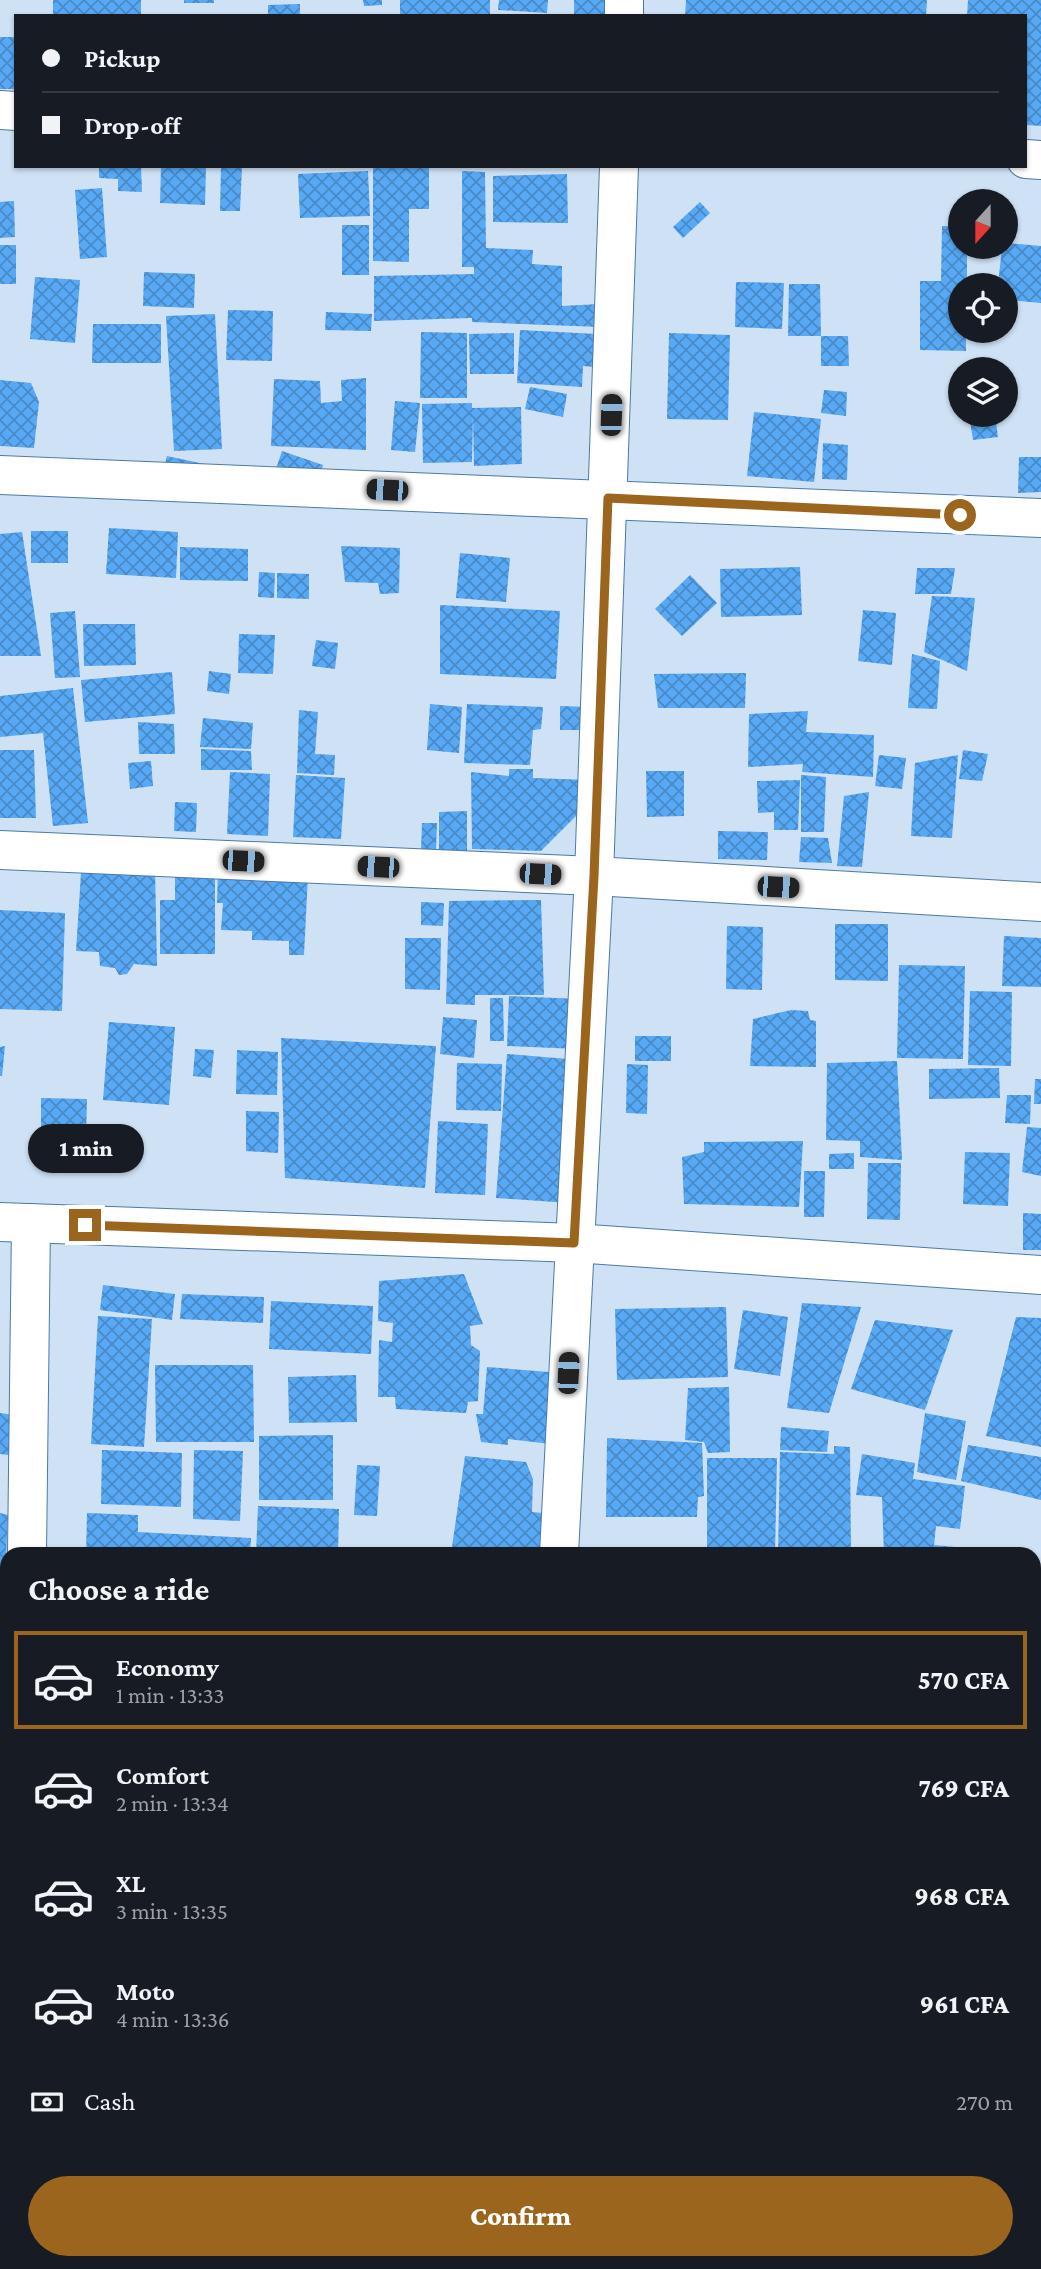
<!DOCTYPE html>
<meta charset="utf-8">
<style>
:root{--surface:#171b24;--page:#242831;--text:#f1f3f6;--muted:#9ea1a6;--line:#363941;--accent:#9b651e}
body{margin:0;font-family:"Crimson Pro",serif;background:var(--page);color:var(--text);height:100vh;display:flex;flex-direction:column;font-size:26px;white-space:nowrap}
*{box-sizing:border-box;margin:0}
p{font-size:23px;color:var(--muted)}
.icon{flex:none;width:38px;height:38px;fill:none;stroke:currentColor;stroke-width:2;stroke-linecap:round;stroke-linejoin:round}
.map{position:relative;flex:1;overflow:hidden}
.panel{position:absolute;left:0px;top:1547px;width:1041px;height:723px;display:flex;flex-direction:column;background:var(--surface);border-radius:21px 21px 0 0;box-shadow:0 2px 5px #0004}
.panel>*{flex:none}
.guide{position:absolute;left:14px;top:14px;width:1013px;height:154px;border-radius:0px;box-shadow:0 2px 5px #0004;display:grid;align-content:center;height:154px;padding:0 28px;background:var(--surface)}
.needle{width:46px;rotate:201deg}
.tools{position:absolute;left:948px;top:189px;display:grid;gap:14px}
.tools a{display:grid;place-items:center;width:70px;height:70px;border-radius:50%;background:var(--surface);box-shadow:0 2px 5px #0004;font-size:35px}
.end{position:absolute;width:32px;height:32px;margin:-16px;border:9px solid #9b651e;background:#fff;box-shadow:0 0 0 4px #fff}
.from{border-radius:50%}
.bubble{position:absolute;height:49px;border-radius:24px;background:var(--surface);box-shadow:0 2px 5px #0004;font-size:23px;font-weight:800;line-height:49px;text-align:center}
.car{position:absolute;width:21px;height:42px;margin:-21px -10px;border-radius:9px;box-shadow:0 0 5px 2px #0007;background:linear-gradient(#222 24%,#8ab4d8 0 40%,#222 0 76%,#8ab4d8 0 86%,#222 0)}
.guide b{display:flex;align-items:center;gap:24px;height:66px;font-size:26px}
.guide b+b{border-top:2px solid var(--line)}
.guide i{width:18px;height:18px;background:var(--text)}
ul{padding:0;list-style:none}
li{display:flex;align-items:center;gap:21px;height:98px;margin:0 14px 10px;padding:0 14px;border:4px solid transparent;border-radius:0px}
li div{flex:1}
li b{display:block;font-size:26px}
li em{font-style:normal;font-weight:800}
li.selected{border-color:var(--accent)}
li>.icon{width:63px;height:63px;stroke-width:1.5}
h2{padding:0 28px;font-size:32px;line-height:84px}
.pay{display:flex;align-items:center;gap:18px;height:77px;padding:0 28px;font-size:26px}
.pay p{margin-inline-start:auto}
.button{display:flex;gap:14px;margin-top:auto;padding:14px 28px}
.button a{flex:1;height:80px;border-radius:42px;background:var(--accent);color:#fff;font-size:28px;font-weight:800;line-height:80px;text-align:center}
.map>svg:first-child{display:block}
.building{fill:url(#building-cross-hatch)}
.lines{fill:none;stroke-linecap:round;stroke-linejoin:round}
.minor-casing{stroke:#4c7aa6;stroke-width:40}
.minor{stroke:#fff;stroke-width:38}
.route{stroke:#9b651e;stroke-width:9}
</style>
<div class="map">
<svg width="1041" height="2269" viewBox="0 0 1041 2269">
<defs>
<pattern id="building-cross-hatch" width="8" height="8" patternUnits="userSpaceOnUse" patternTransform="scale(1.75)"><rect width="8" height="8" fill="#58a9f5"/><path d="M0 0l8 8M0 8l8-8" fill="none" stroke="#488ac7"/></pattern>
</defs>
<rect width="100%" height="100%" fill="#cee1f5"/>
<!-- building -->
<g class="building">
<rect x="53" y="0" width="88" height="16"/>
<rect x="184" y="0" width="30" height="3"/>
<path d="M363 0H382V5L364 6Z"/>
<rect x="400" y="0" width="90" height="16"/>
<path d="M499 0H548L547 13 498 10Z"/>
<path d="M574 0H612L611 16H574Z"/>
<path d="M686 0H927L926 16H685Z"/>
<path d="M968 0H1041V126L1026 125V16H967Z"/>
<path d="M300 4V16H268V5Z"/>
<rect x="0" y="37" width="16" height="52"/>
<path d="M99 166H141L142 192 118 191V179L99 178Z"/>
<path d="M161 166H206L205 205 160 203Z"/>
<path d="M373 166H429V209H409V262L373 261Z"/>
<path d="M221 167H242L240 211H220Z"/>
<path d="M368 171 370 216 300 218 298 174Z"/>
<path d="M462 171 485 172 486 248 533 250 532 264 562 266V306L599 304 601 327 472 322V318L374 321V276L474 274V267H462Z"/>
<path d="M567 174 568 223 493 222V176Z"/>
<path d="M102 188 107 257 80 259 75 190Z"/>
<path d="M14 201 15 237 0 238V202Z"/>
<path d="M700 202 710 213 683 238 673 227Z"/>
<rect x="342" y="225" width="27" height="50"/>
<path d="M942 226H961V247H967V285H961V331H966V351L920 350V281H941Z"/>
<path d="M1006 243 1041 246V303L1006 300V285H998L1002 247H1006Z"/>
<rect x="0" y="245" width="16" height="39"/>
<path d="M144 272 195 274 194 308 143 306Z"/>
<path d="M35 277 80 280 75 343 30 339Z"/>
<path d="M736 282 784 283 782 329 735 327Z"/>
<path d="M789 284H820L821 336H788Z"/>
<path d="M228 310 273 311 272 361 226 360Z"/>
<path d="M326 312 372 314 371 331 325 330Z"/>
<path d="M215 314 222 449 174 451 166 316Z"/>
<path d="M93 324H161V363H92Z"/>
<path d="M520 330 597 334 595 367 583 366 582 387 517 383Z"/>
<path d="M421 332 467 333V398H420Z"/>
<path d="M514 333V374H470L469 334Z"/>
<path d="M669 333 730 335 728 420 667 419Z"/>
<path d="M821 336H848L849 366H821Z"/>
<path d="M366 378V450L271 446 274 379 320 381 321 403 342 401 341 380Z"/>
<path d="M0 380 31 383 39 402 34 448 0 446Z"/>
<path d="M530 387 567 394 563 417 525 409Z"/>
<path d="M824 390 847 392 846 416 821 413Z"/>
<path d="M395 401 420 403 415 452 391 450Z"/>
<path d="M472 403V408L521 407 522 464 474 466 473 416 472 462 423 463 422 404Z"/>
<path d="M754 412 821 419 814 482 747 476Z"/>
<path d="M969 415H995L998 437 973 440Z"/>
<path d="M823 443 848 445 847 480 822 479Z"/>
<path d="M282 451 323 465 318 483 276 469Z"/>
<path d="M167 456 209 465 164 468Z"/>
<path d="M1019 457H1041V492L1018 493Z"/>
<path d="M109 528 178 532 176 578 106 574Z"/>
<rect x="31" y="531" width="37" height="32"/>
<path d="M22 532 41 656H0V534Z"/>
<path d="M341 546 400 548 399 593 380 594 378 583 345 582Z"/>
<path d="M180 547 248 549V581L180 580Z"/>
<path d="M460 553 510 558 506 602 456 598Z"/>
<path d="M800 567 802 615 721 617 720 569Z"/>
<path d="M917 568H955L951 594H915Z"/>
<path d="M259 572 275 573 274 598 258 597Z"/>
<path d="M277 573 309 574V599L277 598Z"/>
<path d="M690 575 717 603 682 636 655 609Z"/>
<path d="M932 596 975 598 967 671 924 652Z"/>
<path d="M440 605 560 611 556 679 440 674Z"/>
<path d="M863 610 896 613 892 665 858 661Z"/>
<path d="M75 611 80 677 55 678 50 613Z"/>
<path d="M83 624H135L136 665 84 666Z"/>
<path d="M239 634 275 635 273 674 238 673Z"/>
<path d="M316 640 338 643 335 669 312 666Z"/>
<path d="M912 654 940 661 937 709 908 708Z"/>
<path d="M209 671 231 674 229 694 207 691Z"/>
<path d="M172 672 175 714 85 722 81 680Z"/>
<path d="M746 673 745 708H658L654 674Z"/>
<path d="M73 688 88 823 53 826 43 733 0 737V696Z"/>
<path d="M430 704 462 707 459 753 427 750Z"/>
<path d="M467 704 543 707 541 729 533 730 530 765 464 763Z"/>
<path d="M560 706 591 707V730H560Z"/>
<path d="M299 710 318 712 315 754 335 755 334 775 297 773Z"/>
<path d="M808 711 806 732 874 735 873 777 802 772 803 764 748 767 749 714Z"/>
<path d="M203 718 253 723 251 749 200 747Z"/>
<path d="M138 722 174 724 175 754H139Z"/>
<path d="M201 749 251 751 252 770H201Z"/>
<path d="M0 750H34L36 818H0Z"/>
<path d="M963 750 988 754 982 781 959 779Z"/>
<path d="M879 755 906 758 902 789 875 786Z"/>
<path d="M958 755 952 838 911 836 915 763Z"/>
<path d="M151 761 153 786 130 789 128 763Z"/>
<path d="M509 769H533V778L590 780 589 803 541 851 472 849 471 772 509 776Z"/>
<path d="M646 771H684V816L647 817Z"/>
<path d="M230 772 270 774 268 836 227 834Z"/>
<path d="M296 775 345 778 341 839 293 837Z"/>
<path d="M801 775 826 777 824 832H801Z"/>
<path d="M800 780 798 830H774V812L758 813 757 781Z"/>
<path d="M869 792 862 867 837 866 844 796Z"/>
<path d="M175 802 197 803 196 832 174 831Z"/>
<path d="M467 811V851H439V812Z"/>
<path d="M422 823H437L436 850H421Z"/>
<path d="M718 831 768 832 767 860 718 859Z"/>
<path d="M801 837 828 838 832 863 799 862Z"/>
<path d="M175 868H215V954H160V900H175Z"/>
<path d="M155 869 157 966 134 964 127 974 119 975 115 968 100 966 99 952 76 951 81 873Z"/>
<path d="M218 869 308 875 304 955H289V941L252 940V931L221 930 223 903H217Z"/>
<path d="M541 900 544 995H475V1005L446 1004 449 901Z"/>
<path d="M421 902 444 903 443 926 421 925Z"/>
<path d="M0 910 65 913 62 1011 0 1009Z"/>
<path d="M835 924H888V981L835 980Z"/>
<path d="M727 926 763 927 762 990 726 989Z"/>
<path d="M1004 936 1041 938V987L1002 986Z"/>
<path d="M405 938H441L440 990 405 989Z"/>
<path d="M899 965 965 966 963 1059 897 1058Z"/>
<path d="M970 991 1012 992 1011 1066 968 1065Z"/>
<path d="M509 996 580 999 577 1049 507 1046Z"/>
<path d="M490 998H503L504 1041H490Z"/>
<path d="M791 1010 808 1011 810 1020 816 1021V1067L750 1066 753 1019Z"/>
<path d="M443 1017 477 1020 474 1058 440 1054Z"/>
<path d="M109 1022 175 1027 169 1105 103 1100Z"/>
<rect x="635" y="1036" width="36" height="25"/>
<path d="M281 1038 436 1046 425 1188 285 1178Z"/>
<path d="M5 1046 2 1076H0V1047Z"/>
<path d="M195 1049 214 1050 211 1078 193 1076Z"/>
<path d="M237 1050 278 1052 277 1095 236 1094Z"/>
<path d="M507 1054 580 1060 569 1203 496 1198Z"/>
<path d="M897 1061 902 1160 860 1157V1141L826 1140 827 1063Z"/>
<path d="M457 1063 502 1064 501 1111 456 1110Z"/>
<path d="M627 1064 648 1065 647 1114 626 1113Z"/>
<path d="M999 1068 1000 1098 929 1099V1069Z"/>
<path d="M1035 1079H1041V1104H1034Z"/>
<path d="M1007 1095H1031L1030 1124 1005 1123Z"/>
<path d="M41 1098 87 1099 86 1135H41Z"/>
<path d="M246 1111 279 1112 278 1153 246 1151Z"/>
<path d="M438 1121 488 1124 485 1195 435 1193Z"/>
<path d="M1027 1127 1041 1128V1176L1022 1172Z"/>
<path d="M803 1141 799 1207 684 1204 682 1157 704 1152V1142Z"/>
<path d="M965 1152 1010 1153 1008 1206 963 1204Z"/>
<path d="M854 1153V1169H829V1154Z"/>
<path d="M868 1163H901L900 1220 867 1219Z"/>
<path d="M804 1171H825L824 1217H804Z"/>
<path d="M1023 1213 1041 1214V1250H1023Z"/>
<path d="M464 1274 483 1324 470 1326 471 1345 480 1351 478 1401 468 1402 466 1413 396 1409 395 1397H378L379 1340 392 1342 393 1323 378 1321 379 1281Z"/>
<path d="M103 1285 175 1294 172 1320 100 1310Z"/>
<path d="M182 1294 264 1297 263 1323 180 1319Z"/>
<path d="M271 1301 373 1306 371 1354 269 1349Z"/>
<path d="M802 1303 861 1307 829 1413 787 1408Z"/>
<path d="M726 1307 728 1377 617 1380 615 1309Z"/>
<path d="M743 1310 788 1317 780 1376 734 1369Z"/>
<path d="M98 1316 152 1319 144 1447 91 1444Z"/>
<path d="M1016 1317 1041 1318V1447L986 1436Z"/>
<path d="M875 1320 953 1330 925 1410 851 1389Z"/>
<path d="M155 1365H253L254 1442H156Z"/>
<path d="M487 1367 561 1373 559 1445 508 1439V1445L481 1442 476 1414H483Z"/>
<path d="M356 1375 357 1422 289 1423 288 1377Z"/>
<path d="M729 1387 730 1452 708 1453 704 1442 685 1440 688 1388Z"/>
<path d="M0 1413 28 1417 23 1457 0 1454Z"/>
<path d="M925 1413 966 1421 956 1480 917 1472Z"/>
<path d="M781 1427 829 1431 827 1452 780 1450Z"/>
<path d="M333 1435V1500H259V1436Z"/>
<path d="M607 1438 702 1443 704 1496 698 1497 697 1517H606Z"/>
<path d="M968 1445 1041 1457V1500L961 1481Z"/>
<path d="M834 1446 850 1447 851 1554H778L780 1452 834 1454Z"/>
<path d="M102 1450 182 1453 181 1507 101 1504Z"/>
<path d="M194 1450 243 1451 240 1521 193 1519Z"/>
<path d="M862 1454 915 1463 913 1479 965 1486 960 1529 936 1526 934 1545 955 1547 954 1554H884L882 1497 856 1495Z"/>
<path d="M465 1456 526 1462 533 1479 532 1512 555 1514V1554H451Z"/>
<path d="M707 1458H777L775 1554H707Z"/>
<path d="M357 1465 380 1466 377 1516 354 1515Z"/>
<path d="M258 1506 339 1509 338 1554H256Z"/>
<path d="M0 1513 8 1515 5 1579 0 1578Z"/>
<path d="M87 1513 138 1515V1532L251 1538 250 1554H86Z"/>
<path d="M1034 1691H1039L1041 1699V1766L1034 1765Z"/>
<path d="M1034 1863H1041V2003L1034 2017Z"/>
<rect x="53" y="2263" width="108" height="6"/>
<rect x="165" y="2263" width="98" height="6"/>
<path d="M264 2263H382L380 2269H264Z"/>
<rect x="462" y="2263" width="45" height="6"/>
<rect x="564" y="2263" width="100" height="6"/>
<path d="M788 2263H822V2269H787Z"/>
<path d="M842 2263H887L883 2269H839Z"/>
</g>
<g class="lines">
<!-- minor casing -->
<g class="minor-casing">
<g id="minor">
<path d="M624 16V0"/>
<path d="M0 110 16 111"/>
<path d="M1026 159 1041 160"/>
<path d="M0 475 1041 518"/>
<path d="M0 850 594 876 1041 902"/>
<path d="M0 1222 574 1243 1041 1275"/>
<path d="M27 1554 31 1223"/>
<path d="M559 1554 594 876 619 166"/>
<path d="M1034 1675H1041"/>
<path d="M1034 2059 1041 2046"/>
<path d="M0 2086 7 1974"/>
<path d="M515 2269V2263"/>
<path d="M920 2269 924 2263"/>
</g>
</g>
<!-- minor -->
<use href="#minor" class="minor"/>
</g>
<g class="lines">
<!-- route -->
<path class="route" d="M85 1225 574 1243 594 876 608 498 960 515"/>
</g>
</svg>
<div class="tools">
<a><svg class="needle" viewBox="-14 -14 28 28"><path d="M0-13l5 13h-10z" fill="#e53935"/><path d="M0 13l5-13h-10z" fill="#9ea1a6"/></svg></a>
<a><svg class="icon" aria-label="locate" viewBox="0 0 24 24"><circle cx="12" cy="12" r="6"/><path d="M12 2v4M12 18v4M2 12h4M18 12h4"/></svg></a>
<a><svg class="icon" aria-label="layers" viewBox="0 0 24 24"><path d="M12 4l9 5-9 5-9-5zM3 14l9 5 9-5"/></svg></a>
</div>
<i class="end from" style="left:960px;top:515px"></i>
<i class="end" style="left:85px;top:1225px"></i>
<div class="bubble" style="left:28px;top:1124px;width:116px">1 min</div>
<i class="car" style="left:611px;top:415px;rotate:2deg"></i>
<i class="car" style="left:387px;top:490px;rotate:273deg"></i>
<i class="car" style="left:243px;top:861px;rotate:93deg"></i>
<i class="car" style="left:378px;top:867px;rotate:273deg"></i>
<i class="car" style="left:540px;top:874px;rotate:93deg"></i>
<i class="car" style="left:778px;top:887px;rotate:93deg"></i>
<i class="car" style="left:568px;top:1373px;rotate:3deg"></i>
<div class="guide">
<b><i class="from"></i>Pickup</b>
<b><i></i>Drop-off</b>
</div>
<section class="panel">
<h2>Choose a ride</h2>
<ul>
<li class="selected"><svg class="icon" aria-label="car" viewBox="0 0 24 24"><path d="M5 17H2v-5l4-1 3-4h7l3 4 3 1v5h-3M9 17h6M6 11h13"/><circle cx="7" cy="17" r="2"/><circle cx="17" cy="17" r="2"/></svg><div><b>Economy</b><p>1 min · 13:33</p></div><em>570 CFA</em></li>
<li><svg class="icon" aria-label="car" viewBox="0 0 24 24"><path d="M5 17H2v-5l4-1 3-4h7l3 4 3 1v5h-3M9 17h6M6 11h13"/><circle cx="7" cy="17" r="2"/><circle cx="17" cy="17" r="2"/></svg><div><b>Comfort</b><p>2 min · 13:34</p></div><em>769 CFA</em></li>
<li><svg class="icon" aria-label="car" viewBox="0 0 24 24"><path d="M5 17H2v-5l4-1 3-4h7l3 4 3 1v5h-3M9 17h6M6 11h13"/><circle cx="7" cy="17" r="2"/><circle cx="17" cy="17" r="2"/></svg><div><b>XL</b><p>3 min · 13:35</p></div><em>968 CFA</em></li>
<li><svg class="icon" aria-label="car" viewBox="0 0 24 24"><path d="M5 17H2v-5l4-1 3-4h7l3 4 3 1v5h-3M9 17h6M6 11h13"/><circle cx="7" cy="17" r="2"/><circle cx="17" cy="17" r="2"/></svg><div><b>Moto</b><p>4 min · 13:36</p></div><em>961 CFA</em></li>
</ul>
<div class="pay"><svg class="icon" aria-label="cash" viewBox="0 0 24 24"><path d="M3 7h18v10H3z"/><circle cx="12" cy="12" r="2"/></svg>Cash<p>270 m</p></div>
<div class="button"><a>Confirm</a></div>
</section>
</div>
